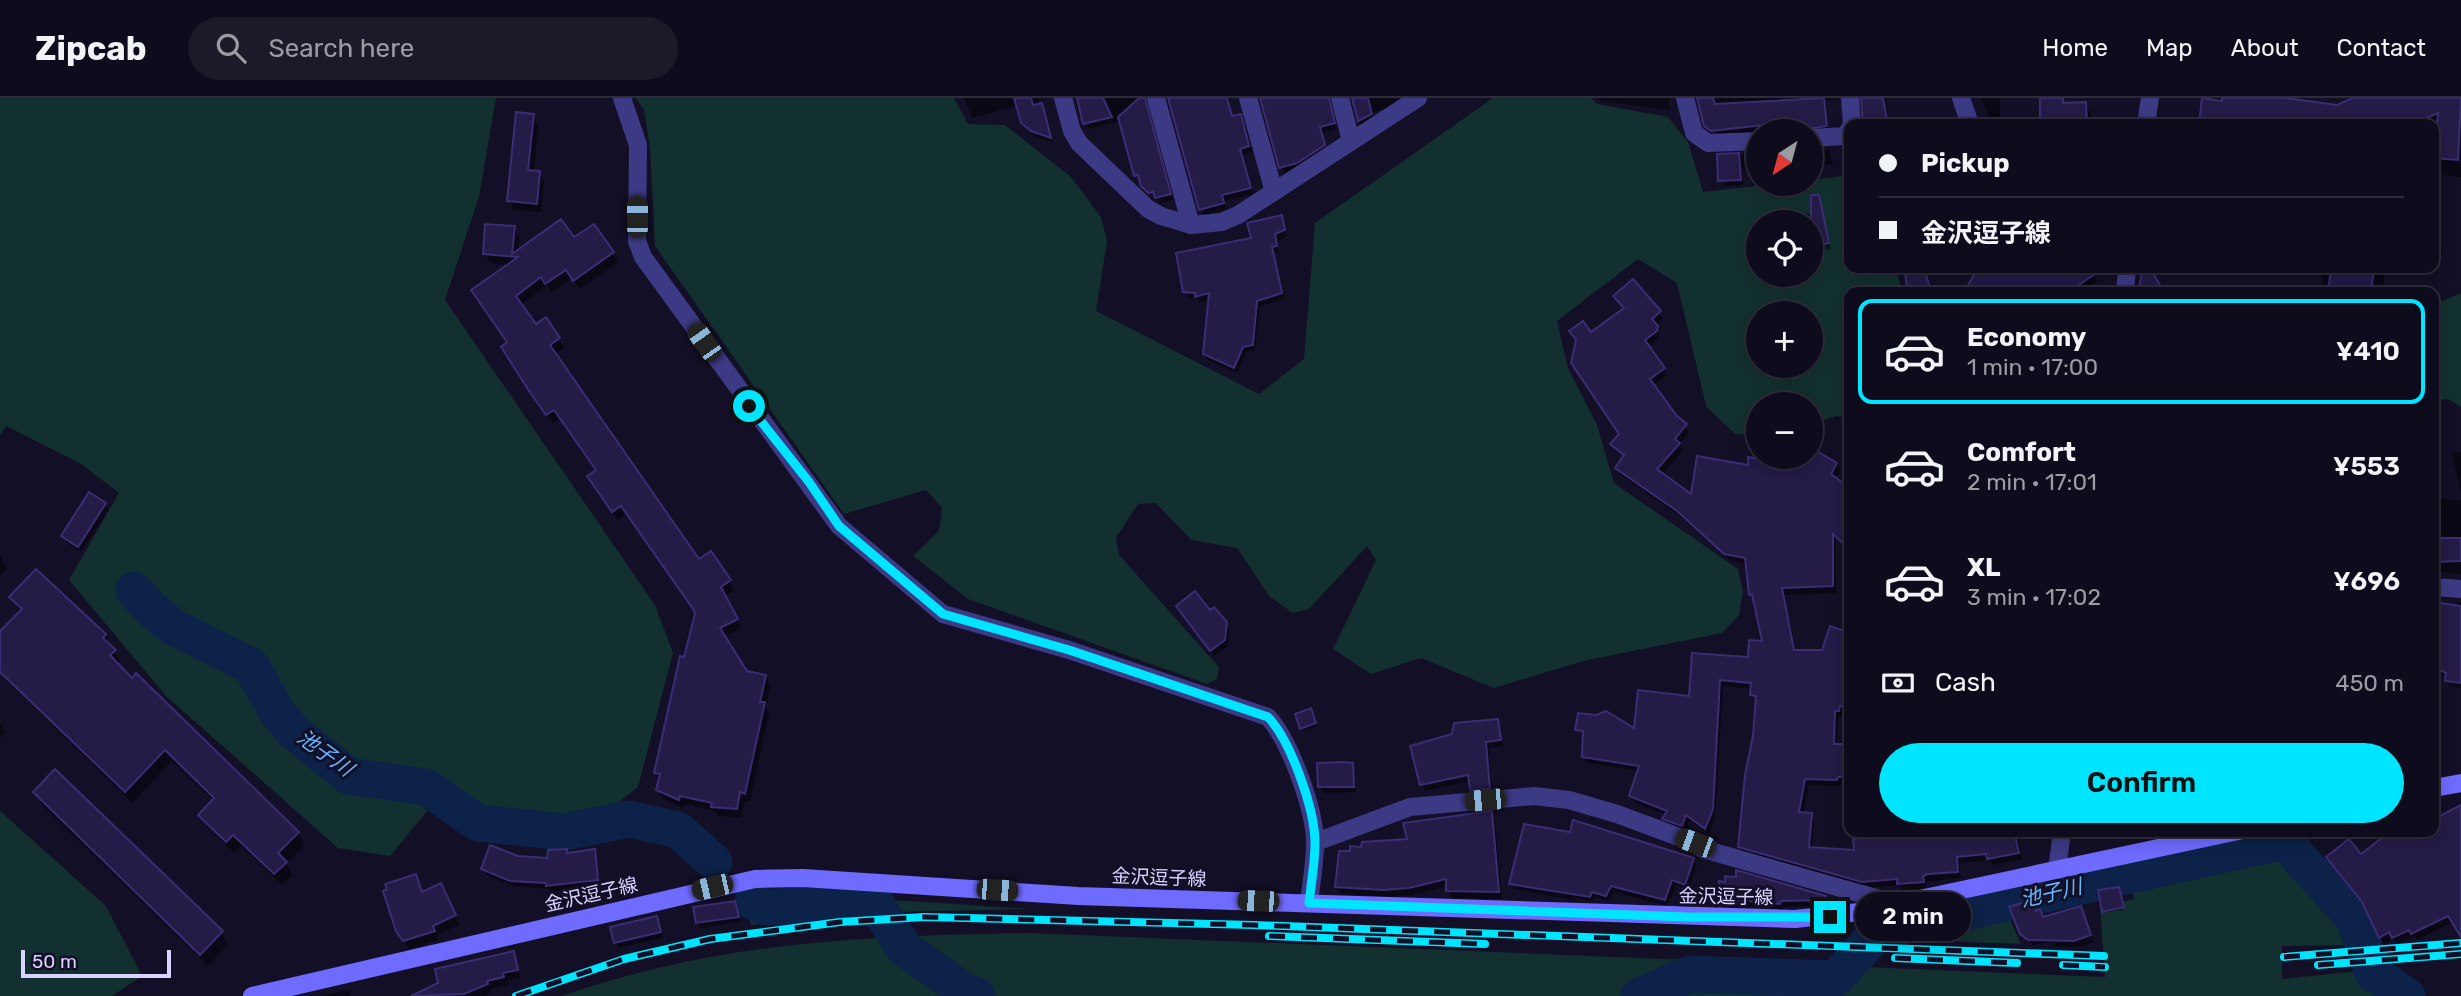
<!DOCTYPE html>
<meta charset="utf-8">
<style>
:root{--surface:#0e0b1c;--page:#1c1929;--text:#f1f3f6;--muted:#9b9ba3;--line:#2e2b3b;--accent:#00e5ff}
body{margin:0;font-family:Rubik,"Noto Sans JP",sans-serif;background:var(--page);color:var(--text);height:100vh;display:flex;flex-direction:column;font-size:26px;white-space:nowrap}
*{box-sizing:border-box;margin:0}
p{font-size:23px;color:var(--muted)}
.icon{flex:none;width:38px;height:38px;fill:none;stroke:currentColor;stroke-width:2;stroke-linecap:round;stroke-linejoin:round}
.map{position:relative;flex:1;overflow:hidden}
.panel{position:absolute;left:1844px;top:189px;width:595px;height:550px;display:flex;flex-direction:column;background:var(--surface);border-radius:14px;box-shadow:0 4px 18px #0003,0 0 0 2px var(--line)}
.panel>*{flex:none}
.guide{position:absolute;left:1844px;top:21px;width:595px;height:154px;border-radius:14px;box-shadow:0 4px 18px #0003,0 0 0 2px var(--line);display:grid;align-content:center;height:154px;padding:0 35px;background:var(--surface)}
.needle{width:46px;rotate:216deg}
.controls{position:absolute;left:1746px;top:21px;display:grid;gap:14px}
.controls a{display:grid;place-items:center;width:77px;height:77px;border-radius:50%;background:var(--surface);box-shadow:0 4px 18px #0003,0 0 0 2px var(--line);font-size:35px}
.scale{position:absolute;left:21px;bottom:18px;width:150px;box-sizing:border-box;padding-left:7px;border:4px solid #d9d4ff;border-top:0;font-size:19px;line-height:24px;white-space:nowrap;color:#d9d4ff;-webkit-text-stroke:5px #130f26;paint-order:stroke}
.end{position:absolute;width:32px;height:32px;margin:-16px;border:9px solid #00e5ff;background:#111;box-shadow:0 0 0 4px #111}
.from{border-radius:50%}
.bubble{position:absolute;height:49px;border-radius:24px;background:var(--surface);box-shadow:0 4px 18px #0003,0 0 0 2px var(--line);font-size:23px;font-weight:600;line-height:49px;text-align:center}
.car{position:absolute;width:21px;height:42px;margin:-21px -10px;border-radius:9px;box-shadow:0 0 5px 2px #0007;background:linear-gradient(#222 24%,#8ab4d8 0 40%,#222 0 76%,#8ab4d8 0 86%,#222 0)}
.guide b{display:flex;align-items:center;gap:24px;height:66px;font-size:26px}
.guide b+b{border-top:2px solid var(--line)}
.guide i{width:18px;height:18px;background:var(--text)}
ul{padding:12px 0 0;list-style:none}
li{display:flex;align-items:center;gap:21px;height:105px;margin:0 14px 10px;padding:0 21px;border:4px solid transparent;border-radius:14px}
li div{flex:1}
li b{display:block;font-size:26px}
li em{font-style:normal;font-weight:600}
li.current{border-color:var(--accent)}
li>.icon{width:63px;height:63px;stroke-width:1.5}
.pay{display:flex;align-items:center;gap:18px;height:77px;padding:0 35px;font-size:26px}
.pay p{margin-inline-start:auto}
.button{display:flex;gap:14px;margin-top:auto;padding:14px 35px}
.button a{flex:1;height:80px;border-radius:42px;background:var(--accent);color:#111;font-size:28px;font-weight:600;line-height:80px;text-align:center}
header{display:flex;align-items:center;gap:42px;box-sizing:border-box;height:98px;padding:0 35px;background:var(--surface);border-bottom:2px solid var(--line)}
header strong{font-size:33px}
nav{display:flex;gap:38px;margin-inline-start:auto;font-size:24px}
.search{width:490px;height:63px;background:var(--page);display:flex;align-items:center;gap:18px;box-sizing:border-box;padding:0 24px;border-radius:38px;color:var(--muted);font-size:26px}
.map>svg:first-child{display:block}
.green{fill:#12302f;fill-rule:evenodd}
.shadow{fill:#0007}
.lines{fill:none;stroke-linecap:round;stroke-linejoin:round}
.river{stroke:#0c2248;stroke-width:37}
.building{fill:#241b47;stroke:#3b2d73;stroke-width:2}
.minor{stroke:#3d3a85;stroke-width:18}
.tertiary{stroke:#3d3a85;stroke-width:18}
.secondary{stroke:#6f6bff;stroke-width:18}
.rail-casing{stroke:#00e5ff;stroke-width:8}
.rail{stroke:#130f26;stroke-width:5;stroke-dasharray:16;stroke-linecap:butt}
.route{stroke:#00e5ff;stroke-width:9}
.labels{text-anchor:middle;stroke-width:6;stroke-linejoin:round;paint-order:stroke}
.street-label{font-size:19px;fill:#d9d4ff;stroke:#130f26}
.water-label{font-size:21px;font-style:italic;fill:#62b6ff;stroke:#130f26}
</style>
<header>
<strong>Zipcab</strong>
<div class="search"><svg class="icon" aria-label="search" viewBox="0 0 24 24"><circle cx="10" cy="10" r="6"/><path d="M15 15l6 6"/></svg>Search here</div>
<nav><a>Home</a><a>Map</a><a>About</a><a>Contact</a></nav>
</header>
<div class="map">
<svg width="2461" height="898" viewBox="0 0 2461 898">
<rect width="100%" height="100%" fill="#130f26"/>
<!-- green -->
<g class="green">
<path d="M0 0H496L479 99 445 202 655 507 673 555 638 689 600 719 428 712 390 758 338 750 166 598 69 482 119 395 81 366 6 328 0 337Z"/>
<path d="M636 0H954L968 26 1005 27 1071 79 1101 119 1107 143 1096 213 1259 296 1304 261 1315 125 1493 0H1591L1597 6 1668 19 1688 44 1703 94 1774 86H1811V82L1850 77V170H1896L1902 194H1850V321L1837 318 1811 326V306H1759V338L1735 336 1706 308 1677 185 1638 161 1557 223 1568 270 1597 327 1614 385 1738 471 1743 494 1739 517 1722 535 1583 563 1494 590 1421 560 1371 576 1333 551 1376 462 1367 448 1309 511 1293 515 1270 499 1237 450 1191 442 1156 405 1138 406 1116 440 1119 457 1219 569 1217 581 1207 586 968 501 913 458 939 433 942 410 926 392 844 416 655 148 650 50 644 12ZM1759 124H1811V177H1759ZM1759 215H1811V268H1759Z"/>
<path d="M2461 195V309L2448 301 2434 302V207Z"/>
<path d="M0 713 106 808 142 878 112 898H0Z"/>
<path d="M2286 751 2349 827 2356 847 2282 848V881L2359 873 2398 898H561C724 843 861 838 1030 835L2105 879 2100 809 2134 801 2130 785Z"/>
<path d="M774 798 867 802 872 814 751 827 744 801Z"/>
<path d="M892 802 1031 811 895 814Z"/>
<path d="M2004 808 2021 846 1884 841 1889 835Z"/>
</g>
<!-- shadow -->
<g class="shadow">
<path d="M964 0H1038L1053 44 1036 39 1027 32 1016 8 972 20Z"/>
<path d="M1078 0H1150L1147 10 1173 102 1160 105 1139 83 1121 23 1088 31Z"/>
<path d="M1169 0H1228L1233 20 1240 18 1243 24 1252 54 1242 57 1253 96 1224 103 1226 111 1204 117Z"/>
<path d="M1261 0H1334L1331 9 1337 31 1322 35 1327 54 1300 71 1284 75Z"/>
<path d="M1353 0H1401L1402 4 1372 15 1374 22 1362 28Z"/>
<path d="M1599 0H1670L1669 12 1601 3Z"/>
<path d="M1698 0H1844L1826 2 1829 33H1759V37H1720L1706 27Z"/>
<path d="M1863 0H1886L1889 23 1895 26H1866Z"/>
<path d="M1981 0H2000V26H1992Z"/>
<path d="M2041 0H2062L2065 5 2085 6 2096 26H2042Z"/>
<path d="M2196 0H2271L2338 9 2357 0H2461V79L2444 77 2434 59 2437 37 2434 38V26H2199L2201 1Z"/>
<path d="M533 18 538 27 534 74H539L544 84 541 114 514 112 509 102Z"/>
<path d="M1811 52H1828L1833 66 1811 68Z"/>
<path d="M1759 55V70L1742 71 1743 87 1723 88 1718 58Z"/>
<path d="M1820 113 1831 151 1814 154 1811 149V124H1801L1800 117Z"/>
<path d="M1281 119 1287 138 1277 143 1279 154 1274 155 1284 201 1260 208 1255 253 1246 254 1237 275 1208 262 1205 256 1210 202 1200 204 1198 200H1189L1185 193Z"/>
<path d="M593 128 618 164 580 191 572 180 552 194 548 187 520 207 535 228 545 222 559 241 564 250 554 257 698 464 729 483 734 492 724 498 741 530 724 539 746 574 765 578 770 587 766 609 769 615 750 704 745 703 741 719 718 718 715 713 685 706 684 710 664 701 658 692 660 682 656 675 697 517 628 415 618 422 594 387 598 373 561 319 553 325 508 259 510 167 490 165 485 156 514 130 519 139 518 154 574 142Z"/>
<path d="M1904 170H1934L1935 172 1926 175 1932 194H1910Z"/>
<path d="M1977 170H2042L2041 184 2062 170H2088L2097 183 2081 194H1964Z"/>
<path d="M2324 170H2385L2382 194H2321Z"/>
<path d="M1615 198 1659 214 1663 220 1655 228 1660 240 1648 249 1667 277 1653 288 1689 334 1679 347 1683 353 1662 376 1692 399 1749 369 1778 365 1781 359H1811L1836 366 1840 373 1835 381 1850 393V452L1835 433 1836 495 1784 497 1796 554H1823L1850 536V614H1842V619H1838L1837 646 1850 645V677L1847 685H1841L1840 688 1809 687 1803 716H1811L1814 723 1812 751 1856 754 1898 739 1897 733H2017L2022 761 1992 767 1989 762 1959 765 1961 780 1932 783 1926 785V790L1903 792 1900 787 1867 790 1744 756 1740 749 1757 604 1753 591 1723 588 1715 718 1709 736 1690 722 1686 734 1668 727 1664 721 1666 717 1635 705 1631 698 1639 673 1588 665 1584 659 1585 639 1577 632 1635 633 1749 561 1764 545 1751 496 1748 466 1730 462 1682 420 1621 377 1617 370 1625 360 1612 347 1620 337 1591 236 1625 212Z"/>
<path d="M2461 354V393H2460L2452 355Z"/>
<path d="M2434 400 2461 403V476L2434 473Z"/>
<path d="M105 406 108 412 81 454 66 444 63 438Z"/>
<path d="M0 458 7 470 0 477Z"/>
<path d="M11 499 105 537 121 565 118 568 298 735 305 747 286 766 292 777 282 787 241 748 234 755 207 729 200 717 214 703 172 663 132 705 0 576V536L21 514Z"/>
<path d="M2457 504H2461V590L2450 588 2447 579 2434 573V505L2456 509Z"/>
<path d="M1210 514 1229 532 1228 548 1214 558 1181 515Z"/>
<path d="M1311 615 1316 628 1303 632 1302 630Z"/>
<path d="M1497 622 1503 648 1489 650 1492 696 1475 698 1471 683 1425 693 1412 649Z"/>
<path d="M0 625 5 634 0 641Z"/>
<path d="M1352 667 1356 694 1324 695 1320 689Z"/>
<path d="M35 695 221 834 228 847 208 868 42 707Z"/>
<path d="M2461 714V836L2453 824 2417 842 2414 838 2398 846 2394 841 2384 846 2366 808 2328 760 2361 759 2387 738 2384 733H2434Z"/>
<path d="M1491 715 1495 722 1502 801 1452 800 1448 788 1414 797 1388 799 1341 796 1336 789 1352 755 1409 743Z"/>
<path d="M566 752 568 756 594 753 600 787 551 794 549 791 514 788 486 777 483 771 518 759 548 761Z"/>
<path d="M1693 761 1697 767 1688 792 1676 787 1668 808 1614 794 1609 803 1594 799 1593 804 1574 799 1573 802 1515 791 1511 785Z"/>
<path d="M415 778 423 795 445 796 459 827 437 837 438 842 409 851 403 842Z"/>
<path d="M1721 785 1825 799 1828 808 1783 809V811L1740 808V811H1724L1720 805Z"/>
<path d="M2119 793 2124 811 2105 815 2104 813Z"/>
<path d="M735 805 741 824 701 830 698 824Z"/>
<path d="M2027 812 2044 821 2083 817 2093 844 2078 849 2054 848 2051 844 2033 847 2022 835Z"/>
<path d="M656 820 663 840 618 850 612 830Z"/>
<path d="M513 855 521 880 507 883 508 887 491 891 492 894 484 898H415Z"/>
<path d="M348 892 351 898H322Z"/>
</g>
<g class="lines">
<!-- river -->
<g class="river">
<path d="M134 492 150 510 173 529 251 568 279 617 294 634 349 678 426 689 478 725 564 734 629 721 678 732 714 764"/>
<path d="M753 804 766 809 876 806 904 850 963 892 977 898"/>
<path d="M1639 898 1690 876 1835 881 1879 833 2284 743 2354 820 2373 875 2407 898"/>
</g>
</g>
<!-- building -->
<g class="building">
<path d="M1014 0H1031L1033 7 1042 5 1051 40 1031 33 1021 25Z"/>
<path d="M1077 0H1103L1112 19 1083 26Z"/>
<path d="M1139 0H1145L1171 96 1155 100 1153 94 1148 95 1141 88 1138 77 1134 78 1118 19Z"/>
<path d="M1168 0H1227L1232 18 1241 16 1249 48 1240 51 1251 90 1222 97 1224 105 1199 112Z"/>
<path d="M1260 0H1329L1335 25 1320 29 1325 47 1297 65 1279 70Z"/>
<path d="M1352 0H1368L1372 16 1358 23Z"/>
<path d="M1697 0H1713L1715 6 1824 0 1827 28 1800 32V23L1711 33 1704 28Z"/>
<path d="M1861 0H1883L1888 26H1863Z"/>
<path d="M2040 0H2063V5L2086 4 2087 26H2040Z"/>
<path d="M2202 0 2222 3V0H2285L2337 7 2353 0H2461L2458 62 2434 60 2438 15 2413 26 2410 20 2396 26H2199Z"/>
<path d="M516 14 534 16 528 72 540 73 537 106 507 103Z"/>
<path d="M1739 55 1741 82 1718 83 1717 56Z"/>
<path d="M1811 97H1819L1829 145 1811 148Z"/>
<path d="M1282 117 1285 132 1275 136 1277 148 1272 149 1282 195 1257 203 1253 247 1243 249 1234 270 1203 256 1209 195 1195 199V195L1183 194 1176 155 1251 140 1247 125Z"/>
<path d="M561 121 574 139 594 126 614 154 573 183 566 172 545 186 541 179 516 198 536 226 546 219 560 240 550 247 699 461 711 453 731 482 721 489 738 521 720 530 747 573 766 577 760 604H765L745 696 740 694 737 711 711 709 712 705 680 698 679 702 656 692 660 676 654 675 680 558 684 559 695 516 693 511 621 408 612 414 587 378 596 372 554 312 546 317 529 293 501 249 507 244 471 192 518 159 483 156 485 126 515 128 512 156Z"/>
<path d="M1904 170H1919L1925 173 1931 194H1908Z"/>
<path d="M1978 170H2104L2068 194H1964Z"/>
<path d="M2143 170H2150L2161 189 2153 194H2138Z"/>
<path d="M2331 170H2374L2371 194H2328Z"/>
<path d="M1633 181 1661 213 1652 221 1658 228 1657 233 1645 242 1665 270 1650 281 1677 318 1687 326 1675 341 1680 345 1657 371 1691 396 1697 358 1748 367V359L1775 363 1777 359H1811V350L1837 365 1831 376 1850 390V452L1833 436V488L1782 490 1794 552H1822L1830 528 1850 535V608H1840L1839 613H1835L1834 646H1850V671H1844V679H1838L1837 682 1805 681 1799 714 1812 715 1809 749 1854 752 1853 741 1896 737 1895 733H2014L2019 755 1987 761 1986 756 1957 759 1958 774 1928 776 1923 778 1924 784 1897 786V781L1862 784 1738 749 1745 677 1753 638 1756 598 1750 597 1751 585 1720 582 1713 711 1705 731 1686 717 1682 728 1662 721 1667 713 1629 698 1639 668 1582 659 1583 633 1575 632 1578 615 1596 617 1606 613 1634 630 1638 592 1689 598 1692 555 1748 559 1749 542 1762 543 1752 496 1749 497 1745 460 1724 456 1677 413 1615 370 1624 357 1610 346 1619 336 1571 265 1576 242 1569 233 1583 223 1591 234 1624 210 1613 198Z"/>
<path d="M89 394 106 405 78 449 61 438Z"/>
<path d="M2434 440H2461V463L2434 464Z"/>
<path d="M36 471 106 536 103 540 116 552 110 557 132 580 136 575 299 734 278 755 287 764 274 776 233 737 226 744 198 717 214 700 165 652 125 694 0 574V533L22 511 9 499Z"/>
<path d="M1195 493 1210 512 1214 509 1227 524 1225 542 1210 553 1176 508Z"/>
<path d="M2434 504 2461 508V585L2445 583 2446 575 2434 570Z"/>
<path d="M1311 610 1316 625 1300 631 1295 616Z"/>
<path d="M1498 621 1501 642 1486 644 1490 691 1470 692 1468 677 1420 687 1410 648 1452 636 1454 625Z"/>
<path d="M1343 664 1353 665 1354 689H1318L1317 665Z"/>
<path d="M55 671 223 833 200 857 33 694Z"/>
<path d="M2461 707V839L2448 818 2411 836 2409 832 2392 840 2389 834 2379 840 2362 804 2326 759 2349 741 2361 756 2391 733H2434V721Z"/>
<path d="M1492 713 1499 794 1446 793V781L1409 790 1383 792 1335 789 1339 753H1350V748L1361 749 1362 744 1407 741 1403 725Z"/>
<path d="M1573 722 1694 760 1685 787 1672 782 1665 802 1611 788 1606 798 1592 794 1590 799 1509 786 1524 726 1570 734Z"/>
<path d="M490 747 518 758 547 760 548 752 567 751V755L595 751 598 782 546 788V785L510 783 481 771Z"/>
<path d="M1736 772 1826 798 1825 802 1781 803 1780 806 1738 802V806L1718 805 1719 783 1725 784V778L1736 779Z"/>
<path d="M416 776 422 794 441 785 456 817 433 828 435 833 403 843 396 833 383 793 387 791 385 786Z"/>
<path d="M2119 789 2124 809 2102 814 2098 792Z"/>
<path d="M735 803 739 819 696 825 693 809Z"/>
<path d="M2025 804 2027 810 2034 808 2036 813 2040 811 2043 819 2081 808 2091 837 2074 843 2028 842 2020 836 2009 809Z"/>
<path d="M657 818 661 834 614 845 610 829Z"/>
<path d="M514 853 518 872 503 875 504 879 487 883 488 886 464 896 411 898 438 885 435 871Z"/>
</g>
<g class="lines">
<!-- minor -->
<g class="minor">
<path d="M622 0 638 47 637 143 643 159 839 428 943 516 1069 552 1268 619C1290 643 1315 712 1315 745 1315 765 1311 786 1309 805"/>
<path d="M1063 0 1072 33 1079 45 1148 111 1161 118 1191 127 1156 0"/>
<path d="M1248 0 1274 94"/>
<path d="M1340 0 1351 43"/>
<path d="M1685 0 1694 35 1708 45 1759 43"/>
<path d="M1850 0 1852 26"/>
<path d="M1811 40 1845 38 1850 30"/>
<path d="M2434 489 2461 491"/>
<path d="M1316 744 1410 709 1534 698 1569 702 1617 716 1695 745 1703 751 1897 806"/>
</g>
<!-- tertiary -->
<g class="tertiary">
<path d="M1961 0 1970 26"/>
<path d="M2146 26 2150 0"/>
<path d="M1191 127 1222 124 1238 117 1418 0"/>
<path d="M2125 194 2127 170"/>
<path d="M2057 772 2062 733"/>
</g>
<!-- secondary -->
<g class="secondary">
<path d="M2434 690 2461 685"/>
<path d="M252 898 755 781 803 780 1078 798 1795 821 1859 814 2238 733"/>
</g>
<!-- rail casing -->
<g class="rail-casing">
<g id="rail">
<path d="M1269 838 1485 846"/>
<path d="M2284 859 2461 845"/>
<path d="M1895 860 2017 865"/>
<path d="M2063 867 2105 869"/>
<path d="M2318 867 2461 856"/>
<path d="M516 898 624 861 710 841 840 824 924 819 1254 827 2104 858"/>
</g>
</g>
<!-- rail -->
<use href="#rail" class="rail"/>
</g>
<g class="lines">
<!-- route -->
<path class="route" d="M749 308 809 384 839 428 943 516 1069 552 1268 619C1291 643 1315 712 1315 745 1315 765 1311 786 1309 805L1687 819H1830"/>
</g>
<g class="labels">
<!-- street labels -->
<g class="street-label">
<text transform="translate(1159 779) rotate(2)" y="7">金沢逗子線</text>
<text transform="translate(591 796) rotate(-13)" y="7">金沢逗子線</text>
<text transform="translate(1726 798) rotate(1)" y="7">金沢逗子線</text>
</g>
<!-- water labels -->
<g class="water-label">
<text transform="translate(325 655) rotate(36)" y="7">池子川</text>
<text transform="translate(2051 795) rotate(-13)" y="7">池子川</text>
</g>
</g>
</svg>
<div class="controls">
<a><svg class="needle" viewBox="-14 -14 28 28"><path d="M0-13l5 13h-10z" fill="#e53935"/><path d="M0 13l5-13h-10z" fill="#9b9ba3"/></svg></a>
<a><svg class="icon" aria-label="locate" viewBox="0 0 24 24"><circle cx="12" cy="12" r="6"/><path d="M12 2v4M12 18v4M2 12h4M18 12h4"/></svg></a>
<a>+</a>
<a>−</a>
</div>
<div class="scale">50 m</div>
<i class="end from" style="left:749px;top:308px"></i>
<i class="end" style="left:1830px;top:819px"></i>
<div class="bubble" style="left:1855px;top:794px;width:116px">2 min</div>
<i class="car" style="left:637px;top:119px;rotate:0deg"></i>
<i class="car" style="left:704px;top:244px;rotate:325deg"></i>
<i class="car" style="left:1485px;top:702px;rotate:265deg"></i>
<i class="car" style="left:1695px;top:745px;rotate:290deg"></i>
<i class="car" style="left:712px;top:789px;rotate:257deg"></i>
<i class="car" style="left:997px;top:792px;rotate:94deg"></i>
<i class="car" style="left:1258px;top:803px;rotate:272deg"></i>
<div class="guide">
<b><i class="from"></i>Pickup</b>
<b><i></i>金沢逗子線</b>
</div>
<section class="panel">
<ul>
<li class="current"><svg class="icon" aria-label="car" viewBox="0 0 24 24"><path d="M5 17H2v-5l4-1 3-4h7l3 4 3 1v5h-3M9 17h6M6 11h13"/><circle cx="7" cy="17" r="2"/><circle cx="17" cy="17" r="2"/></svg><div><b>Economy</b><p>1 min · 17:00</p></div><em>¥410</em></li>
<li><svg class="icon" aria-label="car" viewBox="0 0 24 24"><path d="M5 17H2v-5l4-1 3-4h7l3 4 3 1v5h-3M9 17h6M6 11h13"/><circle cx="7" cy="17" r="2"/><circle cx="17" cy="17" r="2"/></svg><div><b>Comfort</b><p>2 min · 17:01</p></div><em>¥553</em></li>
<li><svg class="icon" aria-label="car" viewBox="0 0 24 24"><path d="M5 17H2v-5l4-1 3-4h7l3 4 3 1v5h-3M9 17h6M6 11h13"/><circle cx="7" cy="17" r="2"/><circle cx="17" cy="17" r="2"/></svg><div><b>XL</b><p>3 min · 17:02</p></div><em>¥696</em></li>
</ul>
<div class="pay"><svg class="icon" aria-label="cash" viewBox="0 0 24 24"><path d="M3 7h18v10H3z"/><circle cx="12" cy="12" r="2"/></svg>Cash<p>450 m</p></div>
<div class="button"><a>Confirm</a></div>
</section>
</div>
